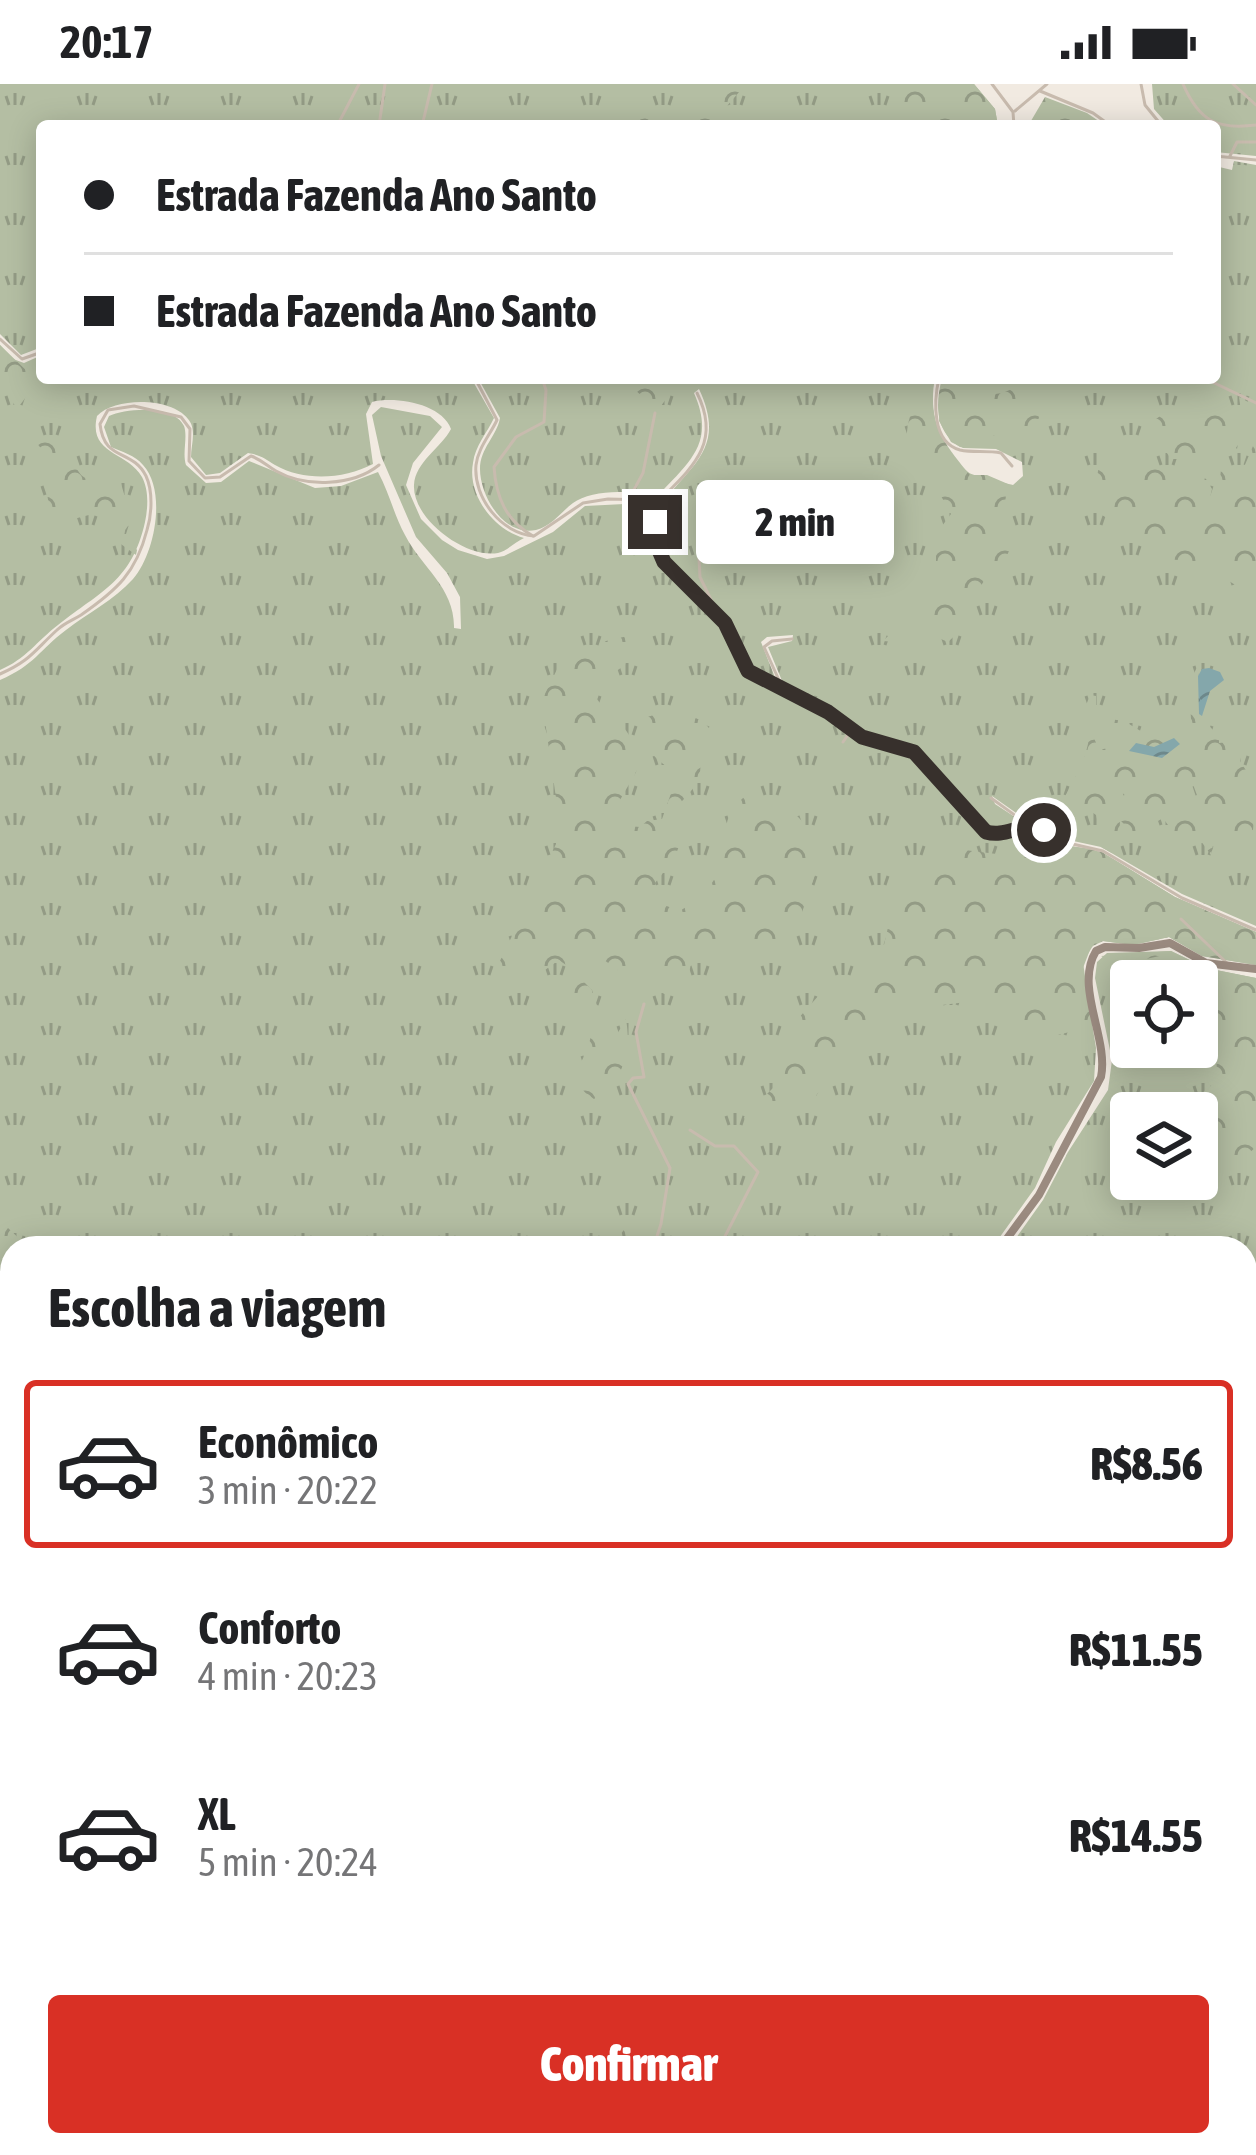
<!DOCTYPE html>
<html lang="pt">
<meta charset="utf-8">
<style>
:root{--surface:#fff;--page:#f6f6f6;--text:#202124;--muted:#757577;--line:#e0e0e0;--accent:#d93025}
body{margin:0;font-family:"Asap Condensed",sans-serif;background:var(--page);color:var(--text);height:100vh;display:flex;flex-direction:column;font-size:45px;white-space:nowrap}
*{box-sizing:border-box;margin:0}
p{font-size:39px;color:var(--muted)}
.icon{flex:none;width:66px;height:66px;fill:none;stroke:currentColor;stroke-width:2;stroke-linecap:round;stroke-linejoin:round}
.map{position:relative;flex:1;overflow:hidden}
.details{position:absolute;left:0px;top:1152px;width:1257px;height:921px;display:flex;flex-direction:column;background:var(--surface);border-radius:36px 36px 0 0;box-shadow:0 6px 30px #0003}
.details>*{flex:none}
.hud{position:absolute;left:36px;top:36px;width:1185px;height:264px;border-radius:12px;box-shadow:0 6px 30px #0003;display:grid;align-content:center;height:264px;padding:0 48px;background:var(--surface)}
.fabs{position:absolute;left:1110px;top:876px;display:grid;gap:24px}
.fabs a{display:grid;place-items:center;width:108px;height:108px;border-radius:12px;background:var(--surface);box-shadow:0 6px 30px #0003;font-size:60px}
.end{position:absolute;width:54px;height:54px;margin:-27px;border:15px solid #37302c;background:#fff;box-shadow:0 0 0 6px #fff}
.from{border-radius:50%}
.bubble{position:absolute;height:84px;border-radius:12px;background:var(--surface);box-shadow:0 6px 30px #0003;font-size:39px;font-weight:800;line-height:84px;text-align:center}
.hud b{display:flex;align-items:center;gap:42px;height:114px;font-size:45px}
.hud b+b{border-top:3px solid var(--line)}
.hud i{width:30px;height:30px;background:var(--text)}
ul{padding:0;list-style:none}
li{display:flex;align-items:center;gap:36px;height:168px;margin:0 24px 18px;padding:0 24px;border:6px solid transparent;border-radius:12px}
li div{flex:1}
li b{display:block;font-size:45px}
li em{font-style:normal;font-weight:800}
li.active{border-color:var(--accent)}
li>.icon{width:108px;height:108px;stroke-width:1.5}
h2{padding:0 48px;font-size:54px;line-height:144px}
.button{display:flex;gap:24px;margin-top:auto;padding:24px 48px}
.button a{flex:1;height:138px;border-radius:12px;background:var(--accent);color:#fff;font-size:48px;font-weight:800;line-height:138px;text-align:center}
.status{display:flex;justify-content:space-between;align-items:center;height:84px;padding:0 60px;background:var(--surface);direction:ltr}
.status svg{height:33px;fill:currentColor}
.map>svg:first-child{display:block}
.grass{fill:url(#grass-tufts);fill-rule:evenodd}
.forest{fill:url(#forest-crowns)}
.water{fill:url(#water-waves)}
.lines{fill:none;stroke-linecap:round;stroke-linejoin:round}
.street{stroke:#c8bbae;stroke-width:3}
.secondary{stroke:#9b8b80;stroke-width:8}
.route{stroke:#37302c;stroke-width:15}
</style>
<div class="status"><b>20:17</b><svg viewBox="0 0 49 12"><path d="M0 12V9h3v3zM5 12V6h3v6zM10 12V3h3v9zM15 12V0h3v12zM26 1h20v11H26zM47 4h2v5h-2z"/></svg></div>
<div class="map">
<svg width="1256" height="2071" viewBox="0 0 1256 2071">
<defs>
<pattern id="grass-tufts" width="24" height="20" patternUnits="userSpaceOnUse" patternTransform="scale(3)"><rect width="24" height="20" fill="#b4bea3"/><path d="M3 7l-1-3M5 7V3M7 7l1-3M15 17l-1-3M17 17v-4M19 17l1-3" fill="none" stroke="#939b85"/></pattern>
<pattern id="forest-crowns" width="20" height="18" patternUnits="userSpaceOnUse" patternTransform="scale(3)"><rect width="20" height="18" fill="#b4bea3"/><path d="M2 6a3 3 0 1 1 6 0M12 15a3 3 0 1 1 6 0" fill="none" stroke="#939b85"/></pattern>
<pattern id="water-waves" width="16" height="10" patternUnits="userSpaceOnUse" patternTransform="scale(3)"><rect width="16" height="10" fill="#84a7ab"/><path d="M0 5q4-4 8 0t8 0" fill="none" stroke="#6d888b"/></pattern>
</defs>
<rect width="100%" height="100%" fill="#f1eae1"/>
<!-- grass -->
<g class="grass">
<path d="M0 0H974L995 25 998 42H42V263L21 271 0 250Z"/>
<path d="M1152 0H1256V72L1215 68V42H1169L1154 25Z"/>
<path d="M1234 77 1256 81V842L1182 810 1101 763 1064 755 1029 738 992 712 995 720 1024 739 1003 747H988L945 695 911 663 858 645 819 618 785 604 768 563 792 557 793 551 767 553 761 558 778 601 749 583 725 533 666 474 660 460 658 424C691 380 727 365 699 305L694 309C717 361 687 379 654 416 636 404 591 406 573 419 561 428 552 442 536 446 504 453 480 412 480 385 480 364 497 352 500 334L478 294H935C928 330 939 364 968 388 972 392 1005 399 1013 401L1023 392 1022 378 996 365 963 364 951 358 939 337 942 294H1215V82L1232 86Z"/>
<path d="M0 261 13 275 24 279 42 271V294H471L494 334C487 349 475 362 473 379 467 411 494 446 524 454 515 458 507 467 498 469 466 475 412 435 414 401 415 378 441 364 451 345 442 320 396 312 372 318L366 330 373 380C344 395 305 398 275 381 265 375 261 371 248 369L220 389 206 391 191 373C191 361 197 345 188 335 171 313 115 313 97 332 88 371 127 367 142 393 149 406 148 424 145 438 132 497 101 507 58 541 37 557 26 575 0 586Z"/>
<path d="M381 323 430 332 442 343 413 379 406 401 421 435 442 456 458 466 487 475 504 472 553 448 585 422 644 419 650 425 651 459 657 474 721 541 747 591 814 624 858 654 913 672 988 751 1038 744 1070 762 1092 765 1113 775 1175 813 1256 848V881L1202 872 1169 853 1133 861 1103 857 1091 863 1083 884 1096 964 1094 997 1056 1058 1035 1104 992 1164H12V1625L0 1622V596C35 581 39 566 66 546 88 529 114 516 133 495 155 470 167 407 143 381 135 371 122 368 111 363L104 343 109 332C126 324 174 320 184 342 188 353 182 369 186 381L206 399 221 398 249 377 315 404 341 402 378 388C389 408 394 431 405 451 422 484 455 504 454 544L461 545 460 513 447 489 416 453 381 372 372 331Z"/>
<path d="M1171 867 1206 884 1256 894V2049L1245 2047V1164H1009L1043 1116 1068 1068 1108 1006 1112 976 1095 894 1097 878 1107 869ZM1131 897H1197V963H1131ZM1131 1029H1197V1095H1131Z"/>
<path d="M0 1633 12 1636V2061H1097L1109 2071H0Z"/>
<path d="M1185 2061 1161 2071H1120L1112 2062Z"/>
</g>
<!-- forest -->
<g class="forest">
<path d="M698 0H746L721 29 720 42H685L691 34Z"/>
<path d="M915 0H974L995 25 998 42H894V28Z"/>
<path d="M1045 13 1087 29 1106 42H1028Z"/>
<path d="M624 20 658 42H604L606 28Z"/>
<path d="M0 261 35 295 26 300 35 301 17 325 0 298Z"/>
<path d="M646 294H664L659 302 668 294H676V301L661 322H653L634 305V299Z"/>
<path d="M942 294H975L983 308C999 314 1014 306 1025 294H1038L1036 323 1039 334 1029 347V361L1013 359 1003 351 998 356 994 351 972 356 965 354 970 361 960 363C935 347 935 321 942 294Z"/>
<path d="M934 296C927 338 944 360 970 391H987L1008 400 1004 424 1014 455 1006 474 988 491 970 518 968 539 948 558 905 540 895 558 883 557 896 544 908 508 927 509 936 491V450L951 430 935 401 925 354 914 360 907 352C907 332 918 309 934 296Z"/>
<path d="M1239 313 1250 319 1252 326 1256 325V336L1241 343 1237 365 1227 353 1221 355 1218 363 1225 370 1217 372 1209 381 1199 378 1188 365 1181 375H1171L1154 350 1156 335 1183 316 1210 323 1219 321 1235 333 1241 327Z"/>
<path d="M31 343 52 359 63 358C79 382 75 406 113 392L120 396 131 434 126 450 137 466 136 471 114 455 115 432 108 426 66 437 51 434 44 391 50 376 36 358Z"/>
<path d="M1256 355V514L1221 492H1205L1196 484 1190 488 1179 476 1162 475 1150 457 1116 443 1093 422 1101 366C1119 372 1142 372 1158 381 1169 387 1170 391 1184 391L1189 384 1206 395 1212 405 1210 414 1203 420 1207 426 1218 410 1221 386 1244 383Z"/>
<path d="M632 551 625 581 605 595 595 612C605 629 625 639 632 657 635 664 639 678 637 685 632 703 592 740 640 743L647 737 662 735 675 698 673 687C652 673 638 660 647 633 667 626 700 628 711 647L709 657 695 666C709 690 693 706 678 721 685 761 680 768 655 799L664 821 680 827C698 816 718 798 723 776 730 749 718 737 743 714 781 705 812 740 821 774L794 851 787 864 769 874 742 863 720 866 696 857 687 898 669 912 658 907 652 892 645 887 638 890 626 907H620L617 885 604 876 595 889H582L580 894 592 906 610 962 626 935C632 970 623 996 594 1015 560 994 587 979 591 951L568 920 566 881 559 876 538 891 519 883 511 894 499 886V879L556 760 558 728 542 616 564 571 574 580 606 557Z"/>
<path d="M1198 581 1199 630 1219 653V659L1230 658 1243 666 1240 677 1256 702 1253 746 1226 748 1219 733 1198 714 1191 695 1181 704 1217 740 1211 771 1198 753 1187 761 1184 751H1175L1163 734 1158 737 1146 730 1140 731 1128 721 1124 710 1115 707 1114 723 1145 746 1137 760 1129 755 1128 744 1120 736 1119 764 1112 769 1101 763 1093 752 1098 739 1096 731 1081 720 1072 721 1064 735 1054 733C1068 705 1084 684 1089 655L1094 654 1099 666 1108 664 1103 646 1095 648 1080 637 1090 611 1096 612V627L1088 631 1087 639 1092 641 1102 634 1124 637 1149 652 1191 635 1189 600Z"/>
<path d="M1043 746 1070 762 1102 768 1175 813 1256 848V881L1202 872 1169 853 1133 861 1103 857 1094 860 1083 878 1092 942 1024 960 1000 932 975 917 909 925 858 949 816 1012 805 1010 756 1046 747 1045 744 1033 784 993 796 937 820 910 843 919 876 896 894 817 923 781 948 764 1005 771Z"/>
<path d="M1171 867 1206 884 1256 894V1063L1226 1089 1210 1081 1197 1064 1201 1010 1219 995C1212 973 1223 962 1218 944 1214 925 1197 917 1197 897H1184L1164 871 1119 881 1101 872Z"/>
<path d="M0 1121 8 1144 29 1164H12V1301L0 1345Z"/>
<path d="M661 1123 657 1149 649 1164H603L604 1156 620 1151 633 1134H646Z"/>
<path d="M12 1831V2061H243L244 2071H0V1839Z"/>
</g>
<!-- water -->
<g class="water">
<path d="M1209 584 1220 588 1224 596 1210 607 1202 632 1199 630 1198 592 1202 585Z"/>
<path d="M1174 654 1180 660 1162 674 1129 667 1136 659 1154 663Z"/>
</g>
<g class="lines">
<!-- street -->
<g class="street">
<path d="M992 0 1013 28 1014 42"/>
<path d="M1141 0 1145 21 1162 42"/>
<path d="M1183 0C1199 37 1217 46 1256 41"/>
<path d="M1233 0 1256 21"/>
<path d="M1040 7 1093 29 1111 42"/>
<path d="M1015 27 1047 0"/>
<path d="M337 42 359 0"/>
<path d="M379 42 385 0"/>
<path d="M422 42 432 0"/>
<path d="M1215 72 1256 76"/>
<path d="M1230 72 1237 58H1256"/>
<path d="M0 255 22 275 42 268"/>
<path d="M475 294 497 336C490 351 478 364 476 381 473 414 502 450 534 452L583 419 608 415 648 416 654 422 659 468 725 539 748 587 828 628 863 653 914 668 986 748 999 750 1031 741 1068 759 1103 767 1182 814 1256 846"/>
<path d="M939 294C934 316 931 358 960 366 973 369 987 366 1001 369L1012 382"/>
<path d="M1204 294 1256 319"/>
<path d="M630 413 643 389 655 329"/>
<path d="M655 421C690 385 723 361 697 309"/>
<path d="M533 452C506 437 496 413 494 383L516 353 544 338 546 306 542 294"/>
<path d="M699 475 700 493 716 526"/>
<path d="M0 590C30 577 34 567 57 546 64 539 73 536 81 531 117 506 136 489 147 446 152 430 153 407 146 392 132 364 104 378 100 340L108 326 134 322 181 333 190 345 189 377 205 394 220 393 251 372C262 376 267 382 276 387 306 404 353 402 379 381"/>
<path d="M783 605 764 563 772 557 792 555"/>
<path d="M843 658 852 645"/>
<path d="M991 714 1027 740"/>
<path d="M1181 835 1228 880"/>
<path d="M644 920 636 948 644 993 633 994 628 1000 670 1084 661 1140 653 1164"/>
<path d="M690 1046 715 1062H734L758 1088 719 1164"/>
<path d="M1245 2050 1256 2053"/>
<path d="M1104 2061 1116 2071"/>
<path d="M1202 2061 1235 2071"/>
<path d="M1167 2071 1193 2061"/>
</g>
<!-- secondary -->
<g class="secondary">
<path d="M1000 1164 1039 1111 1101 993C1109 954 1074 903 1096 867L1105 863 1139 864 1170 859 1206 879 1256 885"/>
<path d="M0 1627 12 1631"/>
</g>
</g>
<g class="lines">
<!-- route -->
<path class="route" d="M655 438V457L664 478 725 539 748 587 828 628 862 653 914 668 986 748C1007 754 1022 737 1044 746"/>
</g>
</svg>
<div class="fabs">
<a><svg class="icon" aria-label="locate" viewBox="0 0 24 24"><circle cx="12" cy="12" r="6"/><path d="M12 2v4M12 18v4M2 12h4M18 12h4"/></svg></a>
<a><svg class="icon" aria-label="layers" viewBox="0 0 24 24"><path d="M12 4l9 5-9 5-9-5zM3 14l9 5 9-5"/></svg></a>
</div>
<i class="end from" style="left:1044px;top:746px"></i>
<i class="end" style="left:655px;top:438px"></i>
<div class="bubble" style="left:696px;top:396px;width:198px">2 min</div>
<div class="hud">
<b><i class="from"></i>Estrada Fazenda Ano Santo</b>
<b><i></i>Estrada Fazenda Ano Santo</b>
</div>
<section class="details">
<h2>Escolha a viagem</h2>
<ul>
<li class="active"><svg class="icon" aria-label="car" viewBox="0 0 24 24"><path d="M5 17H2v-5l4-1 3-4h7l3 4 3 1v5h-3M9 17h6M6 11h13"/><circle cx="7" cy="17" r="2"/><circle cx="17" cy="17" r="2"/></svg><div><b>Econômico</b><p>3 min · 20:22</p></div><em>R$8.56</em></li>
<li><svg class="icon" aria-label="car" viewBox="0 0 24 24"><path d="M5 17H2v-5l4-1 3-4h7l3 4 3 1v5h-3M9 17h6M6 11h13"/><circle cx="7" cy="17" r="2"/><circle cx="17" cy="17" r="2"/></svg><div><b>Conforto</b><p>4 min · 20:23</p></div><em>R$11.55</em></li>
<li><svg class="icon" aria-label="car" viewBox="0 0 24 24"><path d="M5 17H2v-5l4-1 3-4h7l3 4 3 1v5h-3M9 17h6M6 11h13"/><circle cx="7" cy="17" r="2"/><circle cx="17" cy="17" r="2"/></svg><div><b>XL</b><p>5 min · 20:24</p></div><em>R$14.55</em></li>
</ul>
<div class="button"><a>Confirmar</a></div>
</section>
</div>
